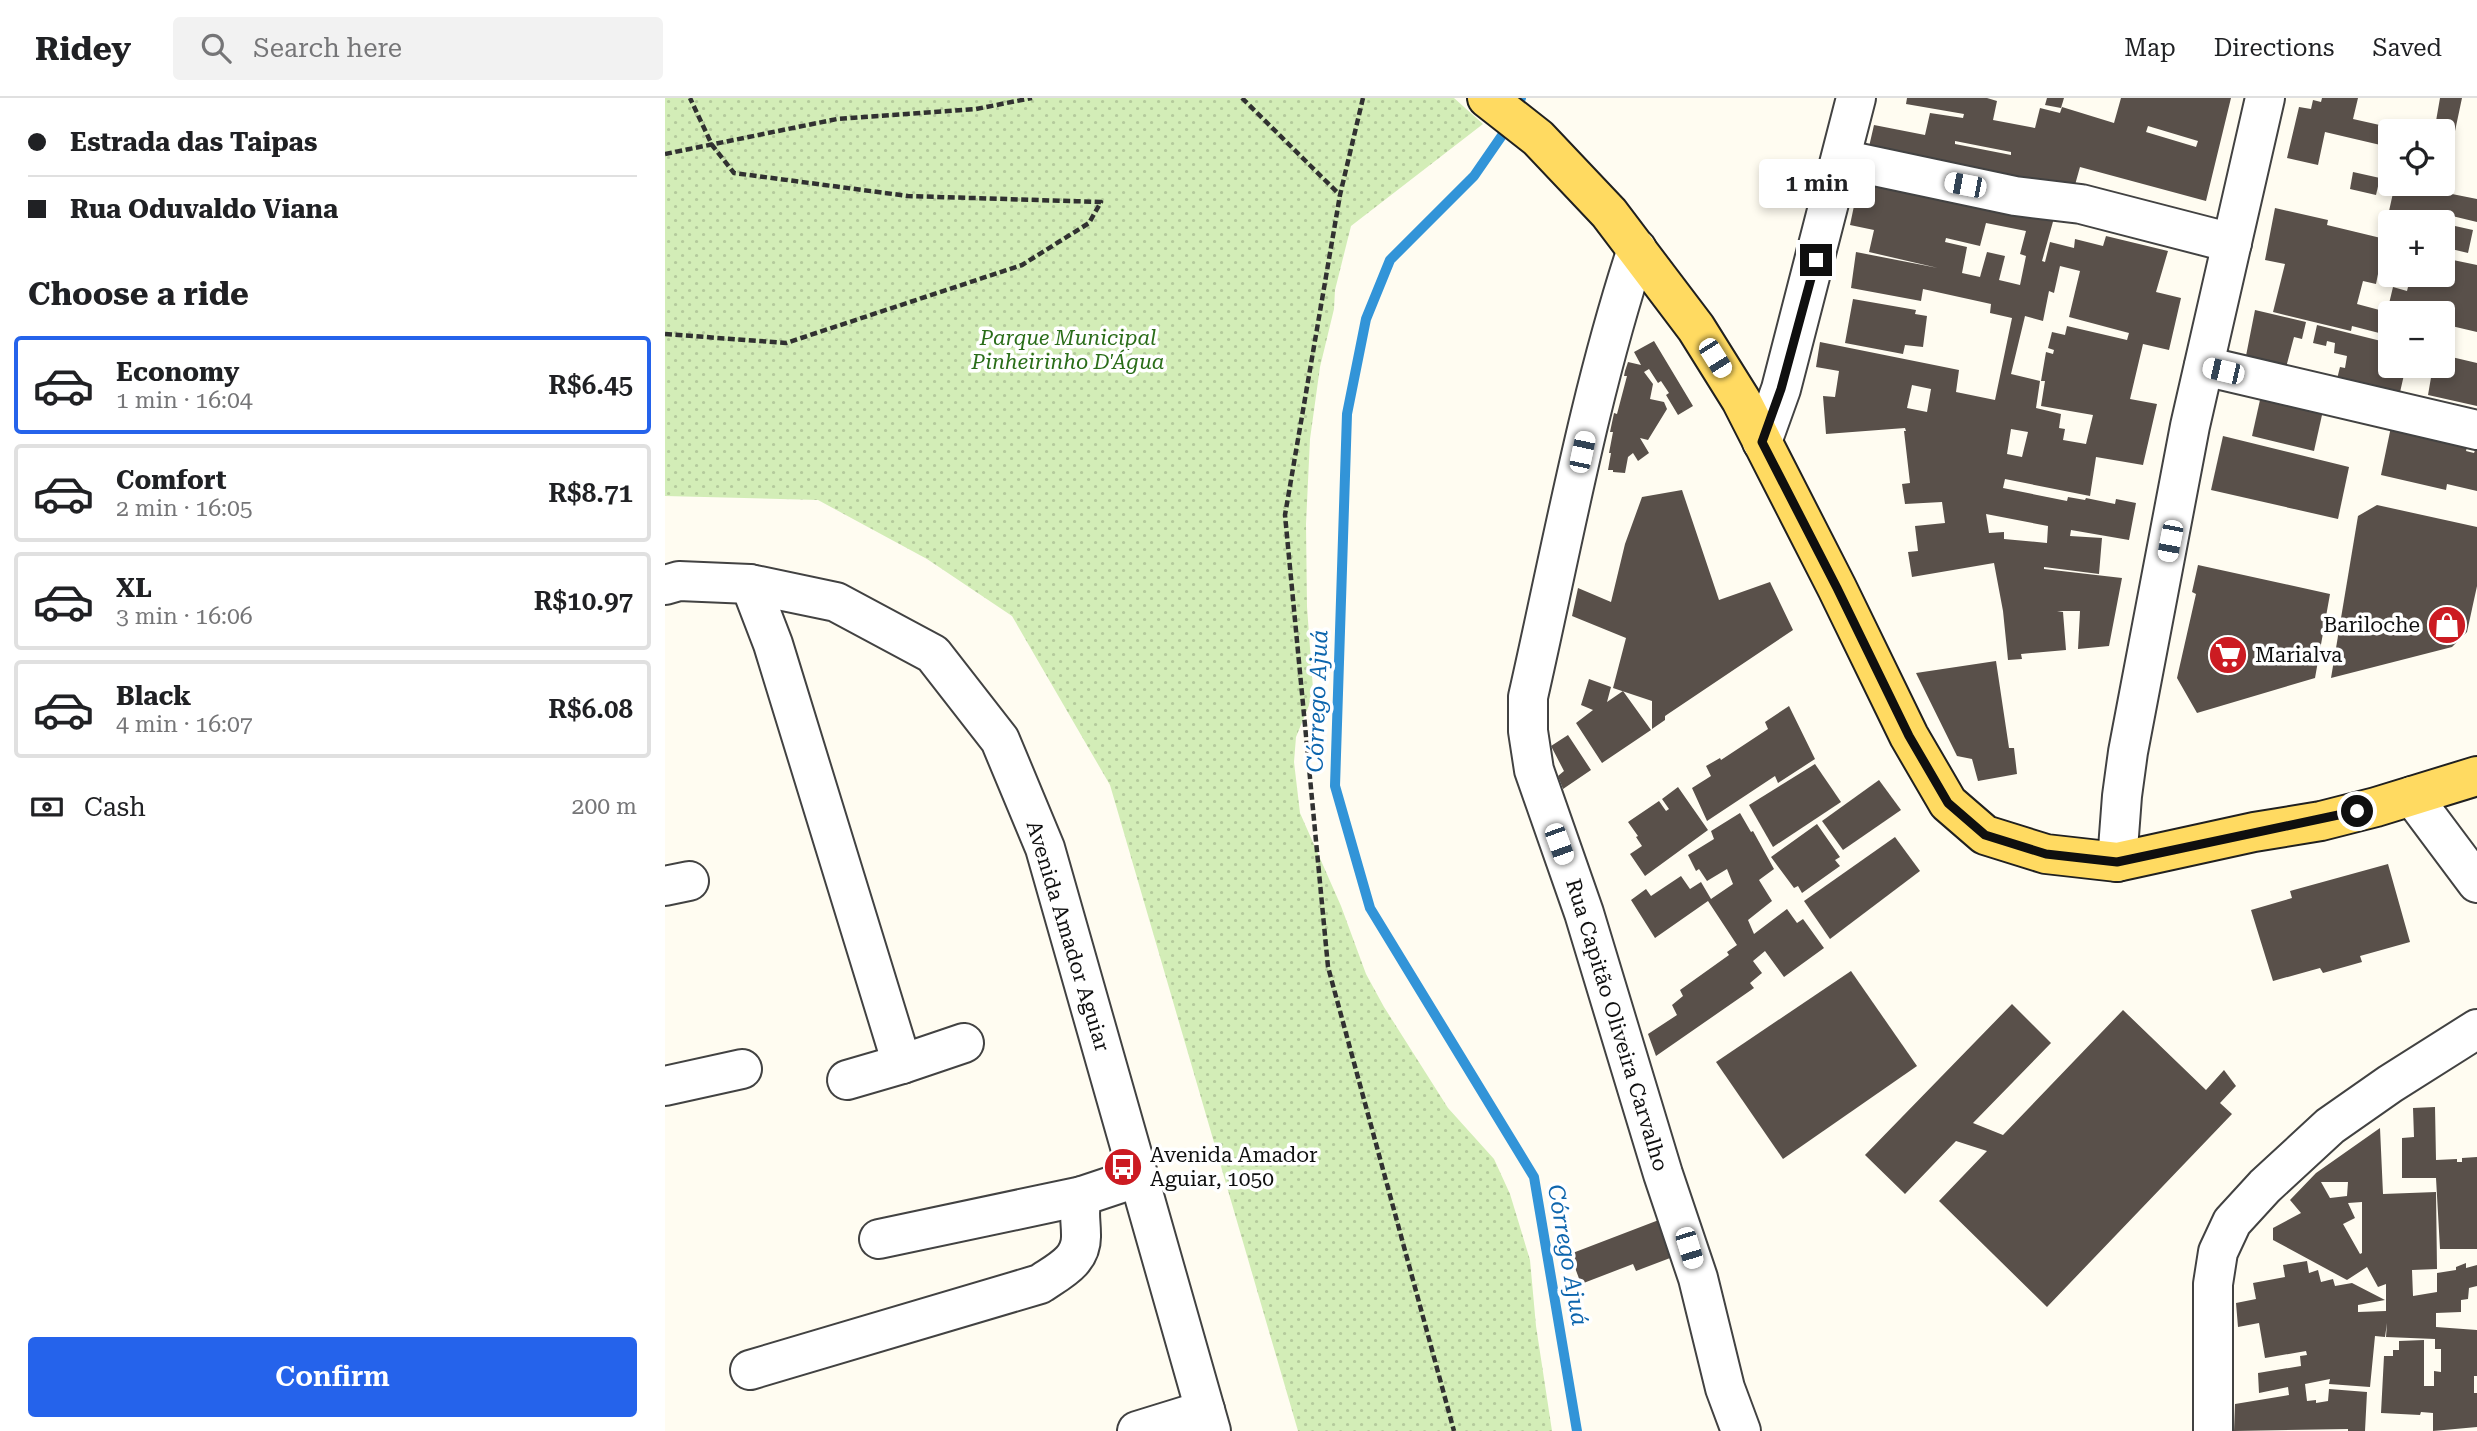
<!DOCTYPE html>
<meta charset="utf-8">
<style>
:root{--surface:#fff;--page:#f2f2f2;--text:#202124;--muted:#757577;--line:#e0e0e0;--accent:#2563eb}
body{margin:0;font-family:"Roboto Serif",serif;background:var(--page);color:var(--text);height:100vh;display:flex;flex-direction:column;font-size:26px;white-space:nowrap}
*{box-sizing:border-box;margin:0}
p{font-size:23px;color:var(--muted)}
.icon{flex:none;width:38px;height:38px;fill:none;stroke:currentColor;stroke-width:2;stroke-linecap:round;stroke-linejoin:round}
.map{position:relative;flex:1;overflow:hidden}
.panel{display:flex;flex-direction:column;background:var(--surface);width:665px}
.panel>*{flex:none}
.banner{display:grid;align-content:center;height:154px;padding:0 28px;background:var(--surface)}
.buttons{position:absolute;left:1713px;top:21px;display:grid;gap:14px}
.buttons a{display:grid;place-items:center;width:77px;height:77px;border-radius:7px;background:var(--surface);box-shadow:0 4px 10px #0003;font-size:35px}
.end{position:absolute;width:32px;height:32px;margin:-16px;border:9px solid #0f0f0f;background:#fff;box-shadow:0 0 0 4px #fff}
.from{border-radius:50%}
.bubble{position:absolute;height:49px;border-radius:7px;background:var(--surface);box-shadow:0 4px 10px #0003;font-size:23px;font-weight:600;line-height:49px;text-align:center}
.car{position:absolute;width:21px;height:42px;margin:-21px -10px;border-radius:9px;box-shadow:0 0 5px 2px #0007;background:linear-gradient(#fff 24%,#345 0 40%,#fff 0 76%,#345 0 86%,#fff 0)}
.banner b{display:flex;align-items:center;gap:24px;height:66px;font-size:26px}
.banner b+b{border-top:2px solid var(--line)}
.banner i{width:18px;height:18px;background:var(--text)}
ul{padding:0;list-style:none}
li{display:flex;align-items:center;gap:21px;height:98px;margin:0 14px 10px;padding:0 14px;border:4px solid var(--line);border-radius:7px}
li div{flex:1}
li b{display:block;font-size:26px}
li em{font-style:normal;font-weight:600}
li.on{border-color:var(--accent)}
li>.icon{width:63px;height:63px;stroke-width:1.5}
h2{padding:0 28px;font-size:32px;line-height:84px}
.pay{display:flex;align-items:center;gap:18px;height:77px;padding:0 28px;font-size:26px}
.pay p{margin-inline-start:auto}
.cta{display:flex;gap:14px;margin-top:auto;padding:14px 28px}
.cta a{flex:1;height:80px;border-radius:7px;background:var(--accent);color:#fff;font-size:28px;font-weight:600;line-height:80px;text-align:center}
header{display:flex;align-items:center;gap:42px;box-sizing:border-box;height:98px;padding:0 35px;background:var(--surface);border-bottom:2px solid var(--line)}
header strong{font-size:33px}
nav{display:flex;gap:38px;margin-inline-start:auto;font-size:24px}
.search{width:490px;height:63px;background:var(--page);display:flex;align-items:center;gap:18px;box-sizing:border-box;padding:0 24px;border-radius:7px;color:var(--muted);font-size:26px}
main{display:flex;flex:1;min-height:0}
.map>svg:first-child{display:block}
.green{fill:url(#green-dots)}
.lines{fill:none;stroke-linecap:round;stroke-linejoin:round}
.stream{stroke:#3294d8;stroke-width:10}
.building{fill:#59504a;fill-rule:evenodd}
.minor-casing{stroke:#424242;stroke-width:42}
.major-casing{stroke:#202020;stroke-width:42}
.path{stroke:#313131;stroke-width:4.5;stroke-dasharray:7 3.5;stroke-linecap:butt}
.minor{stroke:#fff;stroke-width:38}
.major{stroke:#ffda61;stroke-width:38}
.route{stroke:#0f0f0f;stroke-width:9}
.labels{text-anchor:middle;stroke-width:7;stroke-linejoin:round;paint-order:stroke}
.park-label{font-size:21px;font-style:italic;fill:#2a6d19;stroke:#fff}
.poi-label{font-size:21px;fill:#0f0f0f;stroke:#fff;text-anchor:start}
.street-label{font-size:21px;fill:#0f0f0f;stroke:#fff}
.water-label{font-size:23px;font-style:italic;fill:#0d65ad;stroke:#fff}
</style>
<header>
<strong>Ridey</strong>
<div class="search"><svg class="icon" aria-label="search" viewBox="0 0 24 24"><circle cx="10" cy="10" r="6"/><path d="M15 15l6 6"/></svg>Search here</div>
<nav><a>Map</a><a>Directions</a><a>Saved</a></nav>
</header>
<main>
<section class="panel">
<div class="banner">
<b><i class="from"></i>Estrada das Taipas</b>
<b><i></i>Rua Oduvaldo Viana</b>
</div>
<h2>Choose a ride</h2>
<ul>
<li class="on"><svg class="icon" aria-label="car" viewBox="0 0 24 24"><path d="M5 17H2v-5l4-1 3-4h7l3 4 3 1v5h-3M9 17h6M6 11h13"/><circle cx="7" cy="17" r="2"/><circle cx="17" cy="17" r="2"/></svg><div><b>Economy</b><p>1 min · 16:04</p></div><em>R$6.45</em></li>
<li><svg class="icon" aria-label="car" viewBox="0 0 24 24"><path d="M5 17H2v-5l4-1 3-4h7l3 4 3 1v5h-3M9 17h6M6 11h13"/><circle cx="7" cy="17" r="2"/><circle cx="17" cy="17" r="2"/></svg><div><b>Comfort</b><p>2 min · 16:05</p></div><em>R$8.71</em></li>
<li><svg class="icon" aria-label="car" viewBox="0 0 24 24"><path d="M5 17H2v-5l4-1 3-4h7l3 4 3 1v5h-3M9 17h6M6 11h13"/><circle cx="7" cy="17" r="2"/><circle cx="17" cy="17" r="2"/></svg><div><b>XL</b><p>3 min · 16:06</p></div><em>R$10.97</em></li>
<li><svg class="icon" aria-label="car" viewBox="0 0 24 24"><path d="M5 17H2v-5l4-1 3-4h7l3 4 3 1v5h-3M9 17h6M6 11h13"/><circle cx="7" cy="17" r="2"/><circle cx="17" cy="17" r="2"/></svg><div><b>Black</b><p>4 min · 16:07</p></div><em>R$6.08</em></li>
</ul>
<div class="pay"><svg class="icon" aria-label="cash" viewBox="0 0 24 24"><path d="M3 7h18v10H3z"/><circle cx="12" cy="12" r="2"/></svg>Cash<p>200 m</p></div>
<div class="cta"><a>Confirm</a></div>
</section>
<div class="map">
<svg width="1812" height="1333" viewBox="0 0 1812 1333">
<defs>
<pattern id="green-dots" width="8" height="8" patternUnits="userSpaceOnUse" patternTransform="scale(1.75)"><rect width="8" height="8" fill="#d3edb7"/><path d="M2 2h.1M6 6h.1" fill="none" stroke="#b4ca9c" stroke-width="1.8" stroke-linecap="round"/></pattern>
</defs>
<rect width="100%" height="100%" fill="#fffcf1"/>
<!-- green -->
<path class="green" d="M0 0H789L818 26 686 128 670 192 669 211 655 269 645 341 641 426 642 509 648 591 647 600 631 639 629 664 635 715 676 808 701 876 719 909 783 1010 829 1061 845 1096 865 1162 871 1228 887 1333H633L445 687 347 518 262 461 153 402 0 398Z"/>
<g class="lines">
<!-- stream -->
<path class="stream" d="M856 0 847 23 809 78 725 162 701 221 682 316 670 688 705 810 869 1079 912 1333"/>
</g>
<!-- building -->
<g class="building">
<path d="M1242 0H1322L1332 3 1328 22 1370 30 1375 10 1395 15 1397 9 1449 25 1456 0H1566L1541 103 1415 69 1408 94 1203 53 1209 27 1260 37 1265 15 1298 20 1299 16 1241 6ZM1483 28 1533 43 1531 49 1481 34ZM1290 43 1346 54V57L1290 46Z"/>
<path d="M1382 0H1399L1396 10 1380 7Z"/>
<path d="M1657 0H1693L1688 21 1728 30 1724 49 1660 34 1653 67 1622 60 1634 9 1646 11 1648 2 1656 4Z"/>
<path d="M1775 0H1797L1779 85 1778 33H1752L1754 25 1764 27 1766 21 1771 23Z"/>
<path d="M1688 74 1715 80 1711 97 1685 91Z"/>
<path d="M1207 81 1391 113 1377 163 1380 164 1385 144 1409 150 1410 141 1438 148 1441 138 1503 153 1491 194 1516 200 1504 252 1478 246 1465 301 1492 306 1478 367 1431 359 1425 398 1340 381 1338 390 1402 403 1403 399 1420 402 1421 400 1450 406 1451 401 1471 405 1464 442 1406 432 1405 438 1437 440 1434 476 1379 469V471L1457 480 1444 548 1413 551 1415 513H1392L1398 514 1401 552 1356 556 1357 561 1343 562 1338 513 1329 465 1247 479 1243 454 1253 453 1250 428 1280 425 1277 404 1240 406 1237 386 1245 385 1239 333H1241L1240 330 1161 336 1158 298 1170 299 1174 273 1151 269 1155 244 1294 272 1291 294 1330 302 1347 220 1325 215 1326 206 1258 191 1256 203 1186 190 1191 154 1273 170 1204 154 1209 132 1185 127 1190 103 1202 105ZM1321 125 1361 133 1355 156 1361 158 1355 187 1334 182 1340 158 1322 154 1315 179 1297 175 1302 149 1280 144 1281 140 1315 148ZM1395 168 1415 173 1404 219 1464 235 1462 242 1402 228 1400 237 1387 234 1383 250 1389 252 1388 256 1381 254 1376 283H1380L1376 308 1428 317 1421 346 1398 342 1400 331 1394 330 1396 316 1371 310 1375 283 1346 276 1360 218 1378 223 1384 193 1389 195ZM1247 287 1266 291 1262 314 1242 310ZM1346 331 1363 334 1357 359 1342 356ZM1321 416 1383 428 1382 445 1339 441V434L1324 435Z"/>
<path d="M1730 86H1779L1777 94 1812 101V124L1783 117 1781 126 1808 132 1803 155 1778 149V124H1771L1772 118 1765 116 1764 124H1726V132L1720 131Z"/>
<path d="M1610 110 1663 122 1662 127 1720 141 1711 186 1698 183 1692 206 1722 214 1728 189 1742 193 1746 177H1768L1784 181 1788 162 1812 167V234L1778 226V215H1726V268H1741L1733 303 1670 289 1675 269 1680 270 1682 258 1669 255 1670 245 1662 243 1661 248 1648 245 1652 227 1716 243 1718 236 1687 228 1686 233 1608 214 1620 166 1600 162Z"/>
<path d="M1188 201 1251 212 1250 216 1262 218 1258 249 1240 247 1238 256 1180 245Z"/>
<path d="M1590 212 1641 224 1637 241 1629 239 1619 277 1579 268Z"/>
<path d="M989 243 1028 308 1013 317 1001 297 1004 295 996 283 993 285 984 271 979 274 988 286 985 301 999 304 1002 311 983 342 975 340 984 355 973 363 968 355 963 359 960 375 948 374V372H943L946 355H944L948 334H945L949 315 952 316 962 278H959L960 273 963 264 976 267 969 254Z"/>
<path d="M1778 257 1812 265V308L1763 297 1768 268H1778Z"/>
<path d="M1597 293 1659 308 1649 353 1587 338Z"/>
<path d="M1727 324 1804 341 1801 353 1809 355 1812 347V393L1782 386 1781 392 1716 377Z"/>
<path d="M1558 338 1684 369 1673 421 1546 392Z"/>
<path d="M1017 392 1054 502 1105 484 1128 532 1000 618V622L987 631V603L948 590 961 540 907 518 913 490 946 504 960 446 977 399Z"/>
<path d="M1712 407 1812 429V488L1802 534 1787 549 1666 580 1693 418Z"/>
<path d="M1533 467 1665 496 1650 580 1532 615 1512 580 1531 496 1527 494Z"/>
<path d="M1331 563 1344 650H1349L1352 676 1313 683 1307 661 1292 658 1251 575Z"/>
<path d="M924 581 946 589 942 604 958 593 986 632 937 665 911 625 928 612 916 607Z"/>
<path d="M1124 608 1150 661 1113 685 1110 678 1042 723 1027 690 1046 678 1041 668 1055 660 1056 662 1103 631 1100 624Z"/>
<path d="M903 637 926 672 898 691 893 678 899 673 886 648Z"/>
<path d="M1150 666 1176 704 1108 749 1084 707Z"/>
<path d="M1214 682 1236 712 1178 752 1157 723Z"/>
<path d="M1013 689 1043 732 980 778 965 756 977 748 971 739 973 738 963 724 994 703 1001 713 1004 711 997 701Z"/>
<path d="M1075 715 1086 734 1088 733 1109 771 1094 782 1107 803 1083 822 1089 836 1122 811 1132 825 1138 821 1159 850 1119 879 1100 853 1088 863 1097 875 1085 885 1089 890 991 958 983 936 1012 917 1007 907 1018 898 1015 892 1064 857 1062 854 1072 847 1043 803 990 840 966 802 981 791 986 798 1016 778 1025 791 1036 784 1046 801 1068 786 1062 771 1042 783 1034 771 1031 773 1023 757 1049 741 1046 733Z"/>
<path d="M1152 726 1175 759 1170 762 1175 768 1137 795 1133 788 1129 790 1106 759Z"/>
<path d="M1230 739 1255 773 1165 841 1139 803Z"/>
<path d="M1723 766 1745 844 1695 858 1697 864 1658 875 1655 870 1608 883 1586 812 1627 800 1625 793Z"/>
<path d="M1186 873 1252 968 1118 1061 1051 964Z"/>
<path d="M1347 906 1386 945 1308 1025 1338 1037 1458 912 1541 992 1559 972 1571 988 1555 1005 1567 1016 1382 1209 1274 1103 1322 1053 1291 1043 1240 1096 1200 1057Z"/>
<path d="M1770 1009 1771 1062 1792 1061V1064H1797V1060L1812 1059V1151H1775L1771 1080H1737V1040L1749 1039 1748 1010Z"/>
<path d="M1715 1030 1718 1096 1771 1094 1772 1171 1747 1172 1748 1198 1772 1194V1175L1791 1172V1169L1801 1165V1170L1812 1167V1188L1804 1190 1803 1201 1796 1202V1214L1771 1215V1229L1812 1232V1278H1809V1295H1812V1329L1768 1333V1315L1756 1314 1755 1317 1716 1315 1719 1258H1728V1252H1734V1243L1759 1242V1288H1769V1273L1776 1274V1251H1770V1241L1721 1239 1722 1225 1720 1239 1710 1238 1705 1289 1664 1286 1665 1281 1640 1286 1642 1303 1651 1302V1305L1663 1303 1664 1291 1702 1294 1700 1333H1683V1331L1569 1333 1570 1306 1624 1297 1623 1289 1594 1295 1593 1275 1636 1268 1635 1258 1642 1257 1641 1253 1600 1260 1594 1225 1573 1229 1571 1205 1591 1201 1588 1185 1620 1179 1618 1167 1642 1163 1644 1175 1653 1172 1656 1184 1668 1181 1670 1188 1687 1185 1720 1202 1693 1207V1214L1721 1213V1186L1713 1189 1702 1169 1682 1182 1608 1142V1130L1636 1115 1625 1102 1651 1075ZM1656 1084H1683L1682 1098 1665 1100ZM1697 1104V1155L1695 1156 1678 1126 1690 1120 1683 1105Z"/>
<path d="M999 1120 1013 1157 971 1173 968 1166 916 1186 905 1156Z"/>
</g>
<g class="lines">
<!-- minor casing -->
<g class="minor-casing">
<g id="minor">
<path d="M1176 61 1350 98 1416 106 1567 145"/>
<path d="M972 151C924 297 897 449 863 599V633L869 672 919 815 998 1076 1033 1180 1060 1290 1076 1333"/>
<path d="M1539 268 1812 332"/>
<path d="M1097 344 1116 291 1191 0"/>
<path d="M85 486 108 546 237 966 299 945"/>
<path d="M0 487 14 483 85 486 171 504 268 556 335 642 380 750 546 1333"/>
<path d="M1747 698 1812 785"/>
<path d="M1452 764 1457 698 1463 654 1525 328 1600 0"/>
<path d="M0 788 24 783"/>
<path d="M182 982 237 966"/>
<path d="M0 988 77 971"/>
<path d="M214 1141 417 1098"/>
<path d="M85 1272 375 1186C394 1173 417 1163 416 1137 416 1121 413 1114 417 1098L474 1079"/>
<path d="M472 1333 540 1312"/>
<path d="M1548 1333V1186L1553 1154 1567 1124 1600 1088 1665 1028 1725 986 1812 931"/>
</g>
</g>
<!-- major casing -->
<g class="major-casing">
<path id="major" d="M822 0 873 40 944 115 1031 230 1076 302 1172 490 1244 638 1283 705 1320 737 1381 756 1452 764 1589 734 1656 723 1711 709 1812 678"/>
</g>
<!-- path -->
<g class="path">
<path d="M577 0 675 97"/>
<path d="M698 0 675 97 620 417 663 869 789 1333"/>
<path d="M0 56 172 21 311 11 367 0"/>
<path d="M0 236 121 245 357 167 424 125 436 104 243 98 69 75 47 47 25 0"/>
</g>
<!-- minor -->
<use href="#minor" class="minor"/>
<!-- major -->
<use href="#major" class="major"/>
</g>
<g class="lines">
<!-- route -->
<path class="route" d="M1151 162 1116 291 1097 344 1172 490 1244 638 1283 705 1320 737 1381 756 1452 764 1692 713"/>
</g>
<!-- icons -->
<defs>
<g id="shop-disc" transform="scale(2.0125)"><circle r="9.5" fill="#cc1b22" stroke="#fff"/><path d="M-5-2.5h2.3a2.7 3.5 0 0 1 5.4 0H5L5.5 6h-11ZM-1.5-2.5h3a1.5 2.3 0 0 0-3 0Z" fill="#fff"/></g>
<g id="supermarket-disc" transform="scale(2.0125)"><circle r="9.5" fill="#cc1b22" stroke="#fff"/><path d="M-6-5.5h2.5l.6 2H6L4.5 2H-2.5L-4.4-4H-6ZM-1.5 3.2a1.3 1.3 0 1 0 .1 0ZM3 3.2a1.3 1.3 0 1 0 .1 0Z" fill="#fff"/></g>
<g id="bus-disc" transform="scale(2.0125)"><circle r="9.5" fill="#cc1b22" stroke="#fff"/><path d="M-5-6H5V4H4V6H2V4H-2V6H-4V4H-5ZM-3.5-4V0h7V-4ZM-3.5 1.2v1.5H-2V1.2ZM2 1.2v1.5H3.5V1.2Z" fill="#fff"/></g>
</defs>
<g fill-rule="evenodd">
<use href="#shop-disc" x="1782" y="527"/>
<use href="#supermarket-disc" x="1563" y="557"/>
<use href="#bus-disc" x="458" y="1069"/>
</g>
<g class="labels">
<!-- park labels -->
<g class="park-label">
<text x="403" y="247">Parque Municipal<tspan x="403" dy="24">Pinheirinho D'Água</tspan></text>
</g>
<!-- poi labels -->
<g class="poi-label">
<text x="1755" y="534" text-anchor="end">Bariloche</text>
<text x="1590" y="564">Marialva</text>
<text x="485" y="1064">Avenida Amador<tspan x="485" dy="24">Aguiar, 1050</tspan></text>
</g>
<!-- street labels -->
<g class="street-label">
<text transform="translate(403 838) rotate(73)" y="7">Avenida Amador Aguiar</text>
<text transform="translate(952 927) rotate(73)" y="7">Rua Capitão Oliveira Carvalho</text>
</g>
<!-- water labels -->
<g class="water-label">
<text transform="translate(652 603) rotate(-88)" y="8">Córrego Ajuá</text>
<text transform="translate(903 1157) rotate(80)" y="8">Córrego Ajuá</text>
</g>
</g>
</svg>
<div class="buttons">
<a><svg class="icon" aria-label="locate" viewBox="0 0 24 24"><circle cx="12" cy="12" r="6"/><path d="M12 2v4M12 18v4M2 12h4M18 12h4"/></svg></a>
<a>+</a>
<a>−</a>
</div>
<i class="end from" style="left:1692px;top:713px"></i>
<i class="end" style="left:1151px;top:162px"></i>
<div class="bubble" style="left:1094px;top:61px;width:116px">1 min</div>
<i class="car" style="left:1300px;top:87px;rotate:281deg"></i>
<i class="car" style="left:1050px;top:260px;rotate:148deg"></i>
<i class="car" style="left:1558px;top:273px;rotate:283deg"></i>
<i class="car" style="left:917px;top:354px;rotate:12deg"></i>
<i class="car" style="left:1505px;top:443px;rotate:191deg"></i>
<i class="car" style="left:894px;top:746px;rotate:160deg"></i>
<i class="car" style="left:1024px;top:1150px;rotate:163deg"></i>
</div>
</main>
